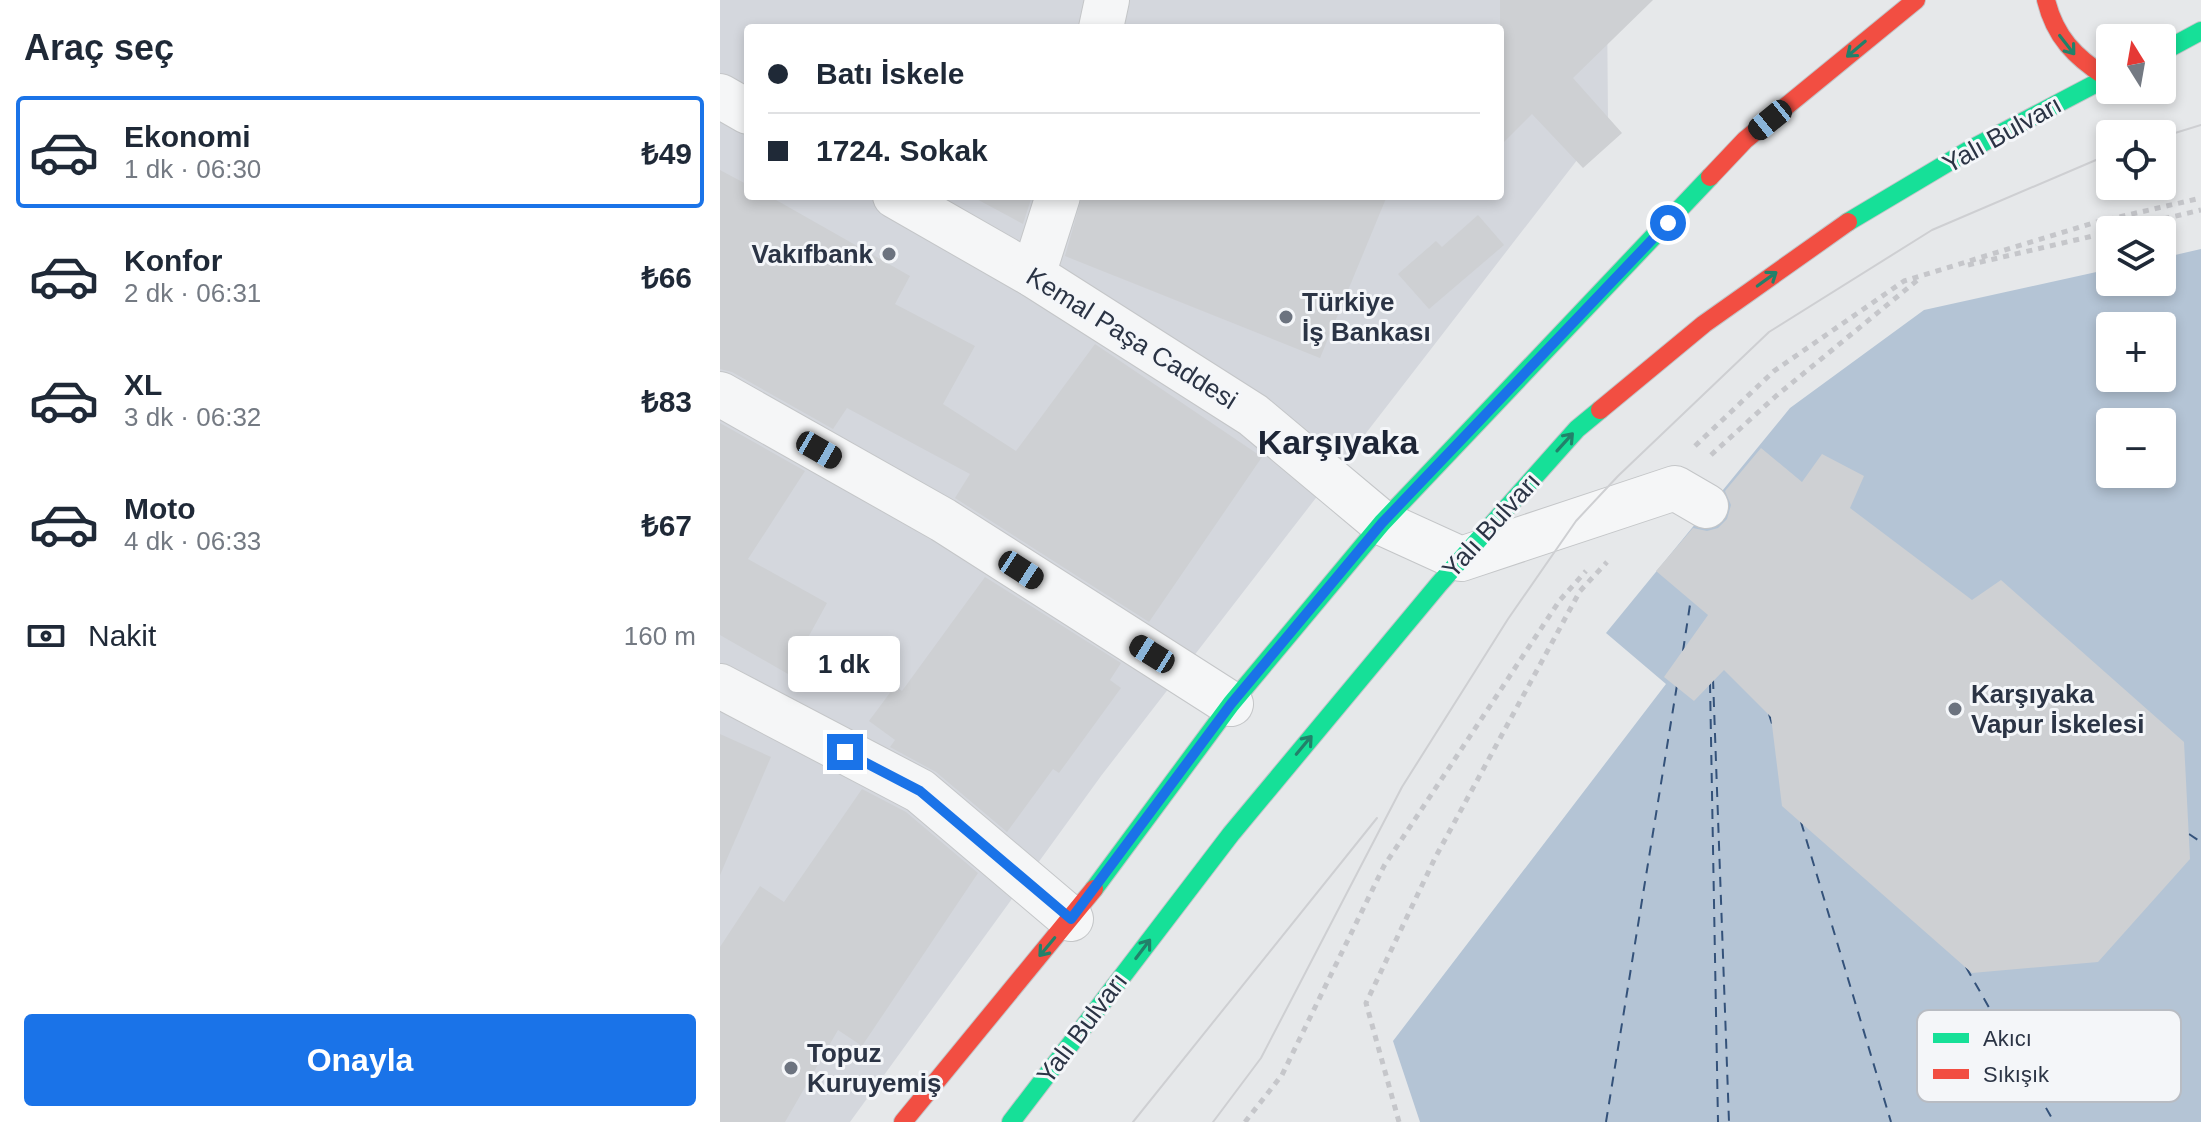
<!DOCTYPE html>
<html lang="tr">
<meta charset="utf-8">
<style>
:root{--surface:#fff;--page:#f2f2f3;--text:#1f2937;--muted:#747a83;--line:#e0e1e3;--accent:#1a73e8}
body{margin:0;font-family:Helvetica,sans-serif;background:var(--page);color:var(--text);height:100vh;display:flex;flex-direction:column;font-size:30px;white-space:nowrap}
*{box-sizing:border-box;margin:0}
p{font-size:26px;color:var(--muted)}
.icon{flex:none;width:44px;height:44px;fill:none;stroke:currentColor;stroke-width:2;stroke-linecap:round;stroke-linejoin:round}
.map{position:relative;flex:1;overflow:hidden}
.details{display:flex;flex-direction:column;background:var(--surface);width:720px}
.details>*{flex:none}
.top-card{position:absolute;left:24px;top:24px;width:760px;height:176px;border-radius:8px;box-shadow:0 4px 12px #0003;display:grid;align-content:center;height:176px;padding:0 24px;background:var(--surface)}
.needle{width:52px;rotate:349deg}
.buttons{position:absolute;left:1376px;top:24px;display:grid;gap:16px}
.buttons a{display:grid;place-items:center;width:80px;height:80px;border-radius:8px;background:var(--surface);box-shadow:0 4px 12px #0003;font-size:40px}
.end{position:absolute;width:36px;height:36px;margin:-18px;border:10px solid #1a73e8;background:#fff;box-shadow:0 0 0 4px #fff}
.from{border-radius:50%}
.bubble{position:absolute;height:56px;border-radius:8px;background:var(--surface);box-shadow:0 4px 12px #0003;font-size:26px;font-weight:600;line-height:56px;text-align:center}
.car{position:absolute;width:24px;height:48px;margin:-24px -12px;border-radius:10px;box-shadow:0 0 6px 2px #0007;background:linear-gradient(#222 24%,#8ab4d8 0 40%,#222 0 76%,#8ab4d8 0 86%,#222 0)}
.top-card b{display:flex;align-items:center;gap:28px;height:76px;font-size:30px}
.top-card b+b{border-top:2px solid var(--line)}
.top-card i{width:20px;height:20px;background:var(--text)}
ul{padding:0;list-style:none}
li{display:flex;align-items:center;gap:24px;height:112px;margin:0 16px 12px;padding:0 8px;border:4px solid transparent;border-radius:8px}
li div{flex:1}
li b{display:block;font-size:30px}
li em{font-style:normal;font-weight:600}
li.selected{border-color:var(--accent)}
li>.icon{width:72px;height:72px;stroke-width:1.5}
h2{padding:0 24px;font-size:36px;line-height:96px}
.pay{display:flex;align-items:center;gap:20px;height:88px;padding:0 24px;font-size:30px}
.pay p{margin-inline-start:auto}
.cta{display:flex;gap:16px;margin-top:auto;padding:16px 24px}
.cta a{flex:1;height:92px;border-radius:8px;background:var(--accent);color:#fff;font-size:32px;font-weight:600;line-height:92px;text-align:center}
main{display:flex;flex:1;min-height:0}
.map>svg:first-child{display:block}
.built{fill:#d4d7dd;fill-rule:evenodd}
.water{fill:#b4c4d5;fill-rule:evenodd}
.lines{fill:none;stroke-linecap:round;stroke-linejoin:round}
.ferry{stroke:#34527a;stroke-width:2;stroke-dasharray:10 8;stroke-linecap:butt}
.building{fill:#ced0d3}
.street-casing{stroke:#c4c6c8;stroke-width:46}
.fast-casing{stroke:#c2c5c8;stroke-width:20}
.jam-casing{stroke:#c2c5c8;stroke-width:20}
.path{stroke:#c5c6ca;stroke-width:5;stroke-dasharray:6 6;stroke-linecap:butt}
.street{stroke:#f5f6f7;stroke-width:44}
.fast{stroke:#16e098;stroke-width:18}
.jam{stroke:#f24e42;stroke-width:18}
.tram{stroke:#cecfd2;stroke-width:2}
.oneway{stroke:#22816a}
.route{stroke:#1a73e8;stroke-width:10}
.poi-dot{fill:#6c737f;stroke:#f4f6f9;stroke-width:3}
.labels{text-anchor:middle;stroke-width:6;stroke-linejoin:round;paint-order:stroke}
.street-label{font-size:26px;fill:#2b3445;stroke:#f4f6f9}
.poi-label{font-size:26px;font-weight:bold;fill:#2b3445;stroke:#f4f6f9;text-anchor:start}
.district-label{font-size:34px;font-weight:bold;fill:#1d2536;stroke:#f4f6f9}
.key{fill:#f4f6f9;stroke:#b8bcc3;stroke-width:2}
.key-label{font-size:22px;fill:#2b3445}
</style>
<main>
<section class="details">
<h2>Araç seç</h2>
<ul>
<li class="selected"><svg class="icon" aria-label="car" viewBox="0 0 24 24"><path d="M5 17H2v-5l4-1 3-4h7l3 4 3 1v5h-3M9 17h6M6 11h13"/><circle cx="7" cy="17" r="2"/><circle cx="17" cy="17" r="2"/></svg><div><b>Ekonomi</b><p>1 dk · 06:30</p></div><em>₺49</em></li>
<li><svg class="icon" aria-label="car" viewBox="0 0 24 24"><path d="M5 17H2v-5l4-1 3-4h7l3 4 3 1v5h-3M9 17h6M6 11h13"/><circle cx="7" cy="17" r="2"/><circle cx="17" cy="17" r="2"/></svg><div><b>Konfor</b><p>2 dk · 06:31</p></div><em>₺66</em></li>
<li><svg class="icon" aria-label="car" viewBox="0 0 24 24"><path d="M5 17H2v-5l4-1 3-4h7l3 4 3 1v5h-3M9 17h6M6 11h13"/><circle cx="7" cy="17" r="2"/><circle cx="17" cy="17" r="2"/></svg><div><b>XL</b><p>3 dk · 06:32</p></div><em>₺83</em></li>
<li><svg class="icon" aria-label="car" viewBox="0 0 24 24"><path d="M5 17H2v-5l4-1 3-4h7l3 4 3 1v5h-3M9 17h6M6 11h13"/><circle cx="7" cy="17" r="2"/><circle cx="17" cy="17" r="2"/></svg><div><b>Moto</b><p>4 dk · 06:33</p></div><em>₺67</em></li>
</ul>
<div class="pay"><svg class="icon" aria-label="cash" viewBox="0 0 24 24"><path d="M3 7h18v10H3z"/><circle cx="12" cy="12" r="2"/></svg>Nakit<p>160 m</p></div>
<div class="cta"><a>Onayla</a></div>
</section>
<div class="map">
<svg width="1481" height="1122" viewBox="0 0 1481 1122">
<rect width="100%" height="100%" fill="#e6e8ea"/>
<!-- built -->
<path class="built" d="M0 0H887L888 120 381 776 130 1122H0ZM28 28H780V196H28Z"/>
<!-- water -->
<path class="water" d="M1481 249V1122H700L673 1041 946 684 886 633 1070 408 1204 310 1390 269V282H1442V258ZM1390 326H1442V378H1390ZM1390 422H1442V474H1390Z"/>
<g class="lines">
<!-- ferry -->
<g class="ferry">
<path d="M963 651 971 598"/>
<path d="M993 679 1009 1122"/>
<path d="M990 683 998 1122"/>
<path d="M1049 714 1053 727"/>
<path d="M1081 822 1171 1122"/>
<path d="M1469 834 1481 842"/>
<path d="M1246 967 1334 1122"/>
<path d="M886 1122 957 685"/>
</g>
</g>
<!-- building -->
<g class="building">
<path d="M780 0H933L853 78 902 133 863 168 812 114 780 146Z"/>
<path d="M0 170 28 185V196H49L190 276 175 304 255 346 223 404 296 451 375 344 542 457 429 622 235 498 250 474 127 408 113 429 12 372 0 369Z"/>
<path d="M251 196H312L303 224Z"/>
<path d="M362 196H667L600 358 345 256Z"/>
<path d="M758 215 784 245 709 309 678 274 716 241 722 247Z"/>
<path d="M0 423 85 471 28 559 107 603 68 674 0 635Z"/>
<path d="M1041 448 1082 482 1102 454 1144 476 1130 508 1252 600 1281 580 1464 742 1470 859 1378 962 1252 973 1062 806 1051 717 1004 670 974 701 944 677 988 615 936 571 973 528 987 531 998 528 1007 519 1011 505 1005 491Z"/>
<path d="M265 577 401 663 390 680 401 688 339 773 333 769 287 832 216 772 170 747 175 740 149 721 175 686 182 691Z"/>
<path d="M0 734 51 757 0 875Z"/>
<path d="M142 789 186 812 258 873 142 1046 118 1030 65 1122H0V947L40 886 64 902Z"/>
</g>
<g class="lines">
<!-- street casing -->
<g class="street-casing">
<g id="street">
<path d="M381 28 387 0"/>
<path d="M0 96 28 112"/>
<path d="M175 196 313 275 533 415 662 523 741 559 955 488 986 506"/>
<path d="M313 275 338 196"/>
<path d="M0 394 223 520 511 704"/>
<path d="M0 686 200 791 351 919"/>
</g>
</g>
<!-- fast casing -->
<g class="fast-casing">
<g id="fast">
<path d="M1442 52 1481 31"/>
<path d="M1128 222 1249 150 1390 76"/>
<path d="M374 889 511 704 662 523 990 177"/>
<path d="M291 1122 511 834 719 584 857 429 880 410"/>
</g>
</g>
<!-- jam casing -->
<g class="jam-casing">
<g id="jam">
<path d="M1326 0C1335 37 1355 57 1386 77"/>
<path d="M990 177 1025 140 1196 0"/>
<path d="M880 410 984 324 1128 222"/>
<path d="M183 1122 374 889"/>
</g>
</g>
<!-- path -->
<g class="path">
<path d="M1397 230 1481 210"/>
<path d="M1248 265 1390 232"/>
<path d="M975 446 1054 371 1184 281 1373 223 1481 198"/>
<path d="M991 455 1056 396 1200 278"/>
<path d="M525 1122 562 1075 664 866 840 600 866 571"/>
<path d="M679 1122 646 1003 715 858 860 591 887 562"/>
</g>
<!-- street -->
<use href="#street" class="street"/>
<!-- fast -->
<use href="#fast" class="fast"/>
<!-- jam -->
<use href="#jam" class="jam"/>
<!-- tram -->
<g class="tram">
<path d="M1442 137 1481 125"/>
<path d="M413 1122 657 818"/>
<path d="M493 1122 541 1058 682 787 788 619 856 521 898 476 1049 332 1212 230 1390 154"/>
</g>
</g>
<!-- one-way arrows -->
<defs><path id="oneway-shaft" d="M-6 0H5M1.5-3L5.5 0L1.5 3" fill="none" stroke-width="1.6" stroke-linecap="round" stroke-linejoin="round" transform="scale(2)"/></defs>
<g class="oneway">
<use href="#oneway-shaft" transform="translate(1347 45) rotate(52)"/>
<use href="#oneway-shaft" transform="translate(1136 49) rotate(140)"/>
<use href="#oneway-shaft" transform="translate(1047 279) rotate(-36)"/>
<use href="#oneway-shaft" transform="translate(845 442) rotate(-48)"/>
<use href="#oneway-shaft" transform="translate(584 745) rotate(-50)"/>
<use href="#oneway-shaft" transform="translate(327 947) rotate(130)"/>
<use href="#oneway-shaft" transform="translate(423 949) rotate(-53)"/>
</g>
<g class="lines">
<!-- route -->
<path class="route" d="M125 752 200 791 351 919 511 704 662 523 948 223"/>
</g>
<!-- markers -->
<g class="poi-dot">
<circle cx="169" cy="254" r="8"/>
<circle cx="566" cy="317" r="8"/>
<circle cx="1235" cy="709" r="8"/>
<circle cx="71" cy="1068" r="8"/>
</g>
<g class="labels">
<!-- street labels -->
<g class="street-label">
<text transform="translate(1282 134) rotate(-29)" y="9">Yalı Bulvarı</text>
<text transform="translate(412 338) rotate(32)" y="9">Kemal Paşa Caddesi</text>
<text transform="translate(771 525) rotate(-48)" y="9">Yalı Bulvarı</text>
<text transform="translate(362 1028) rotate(-53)" y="9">Yalı Bulvarı</text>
</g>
<!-- poi labels -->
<g class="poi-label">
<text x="153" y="263" text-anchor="end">Vakıfbank</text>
<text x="582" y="311">Türkiye<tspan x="582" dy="30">İş Bankası</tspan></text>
<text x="1251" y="703">Karşıyaka<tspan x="1251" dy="30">Vapur İskelesi</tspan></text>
<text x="87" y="1062">Topuz<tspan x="87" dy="30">Kuruyemiş</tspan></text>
</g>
<!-- district labels -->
<g class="district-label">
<text x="618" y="454">Karşıyaka</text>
</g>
</g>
<!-- legend -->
<rect x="1197" y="1010" width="264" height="92" rx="12" class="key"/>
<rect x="1213" y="1033" width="36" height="10" fill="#16e098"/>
<rect x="1213" y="1069" width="36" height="10" fill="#f24e42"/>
<g class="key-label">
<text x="1263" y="1046">Akıcı</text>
<text x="1263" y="1082">Sıkışık</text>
</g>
</svg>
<div class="buttons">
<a><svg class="needle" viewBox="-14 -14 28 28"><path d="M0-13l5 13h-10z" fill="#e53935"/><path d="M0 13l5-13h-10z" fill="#747a83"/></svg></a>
<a><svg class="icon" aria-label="locate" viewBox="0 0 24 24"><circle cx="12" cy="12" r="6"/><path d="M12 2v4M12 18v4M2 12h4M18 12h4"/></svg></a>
<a><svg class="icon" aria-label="layers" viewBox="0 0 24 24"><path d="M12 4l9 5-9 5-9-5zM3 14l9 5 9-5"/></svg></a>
<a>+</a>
<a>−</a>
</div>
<i class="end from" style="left:948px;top:223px"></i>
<i class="end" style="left:125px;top:752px"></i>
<div class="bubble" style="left:68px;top:636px;width:112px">1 dk</div>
<i class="car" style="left:1050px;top:120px;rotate:231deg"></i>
<i class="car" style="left:99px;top:450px;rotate:120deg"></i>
<i class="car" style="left:301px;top:570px;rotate:123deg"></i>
<i class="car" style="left:432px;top:654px;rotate:302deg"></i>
<div class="top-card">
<b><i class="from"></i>Batı İskele</b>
<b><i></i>1724. Sokak</b>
</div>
</div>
</main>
